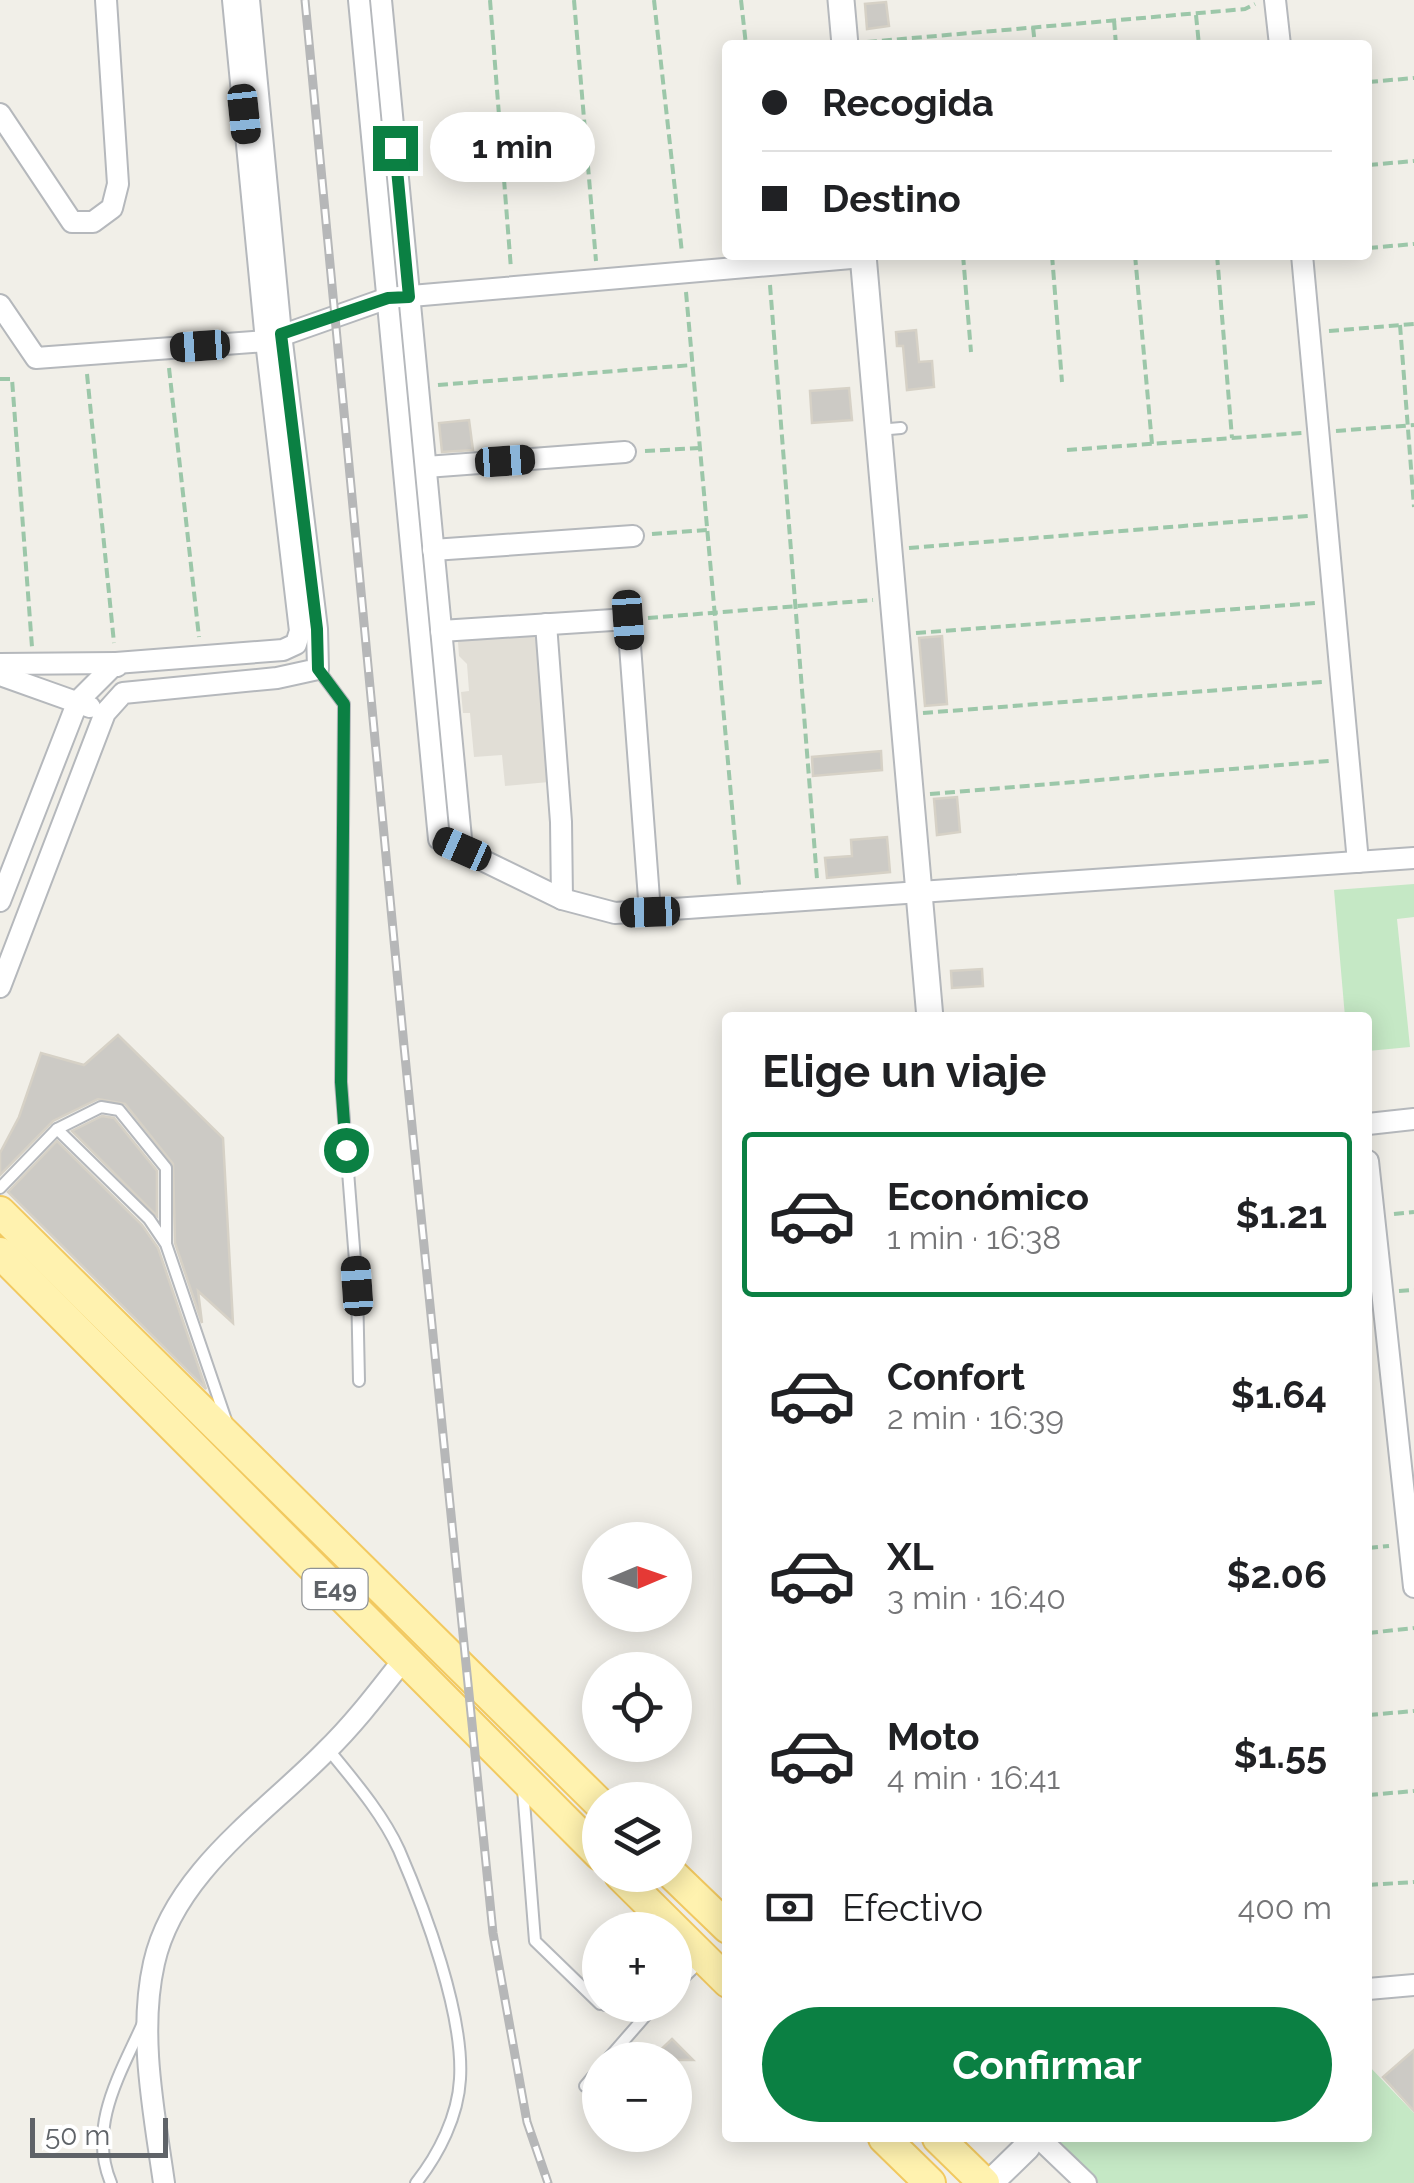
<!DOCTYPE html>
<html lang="es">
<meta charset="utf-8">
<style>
:root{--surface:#fff;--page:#f6f6f6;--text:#202124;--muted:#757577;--line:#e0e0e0;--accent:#0b8043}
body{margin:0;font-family:Raleway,sans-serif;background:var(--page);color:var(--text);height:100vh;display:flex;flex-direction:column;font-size:38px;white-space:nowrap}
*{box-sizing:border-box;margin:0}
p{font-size:32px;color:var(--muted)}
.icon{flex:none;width:55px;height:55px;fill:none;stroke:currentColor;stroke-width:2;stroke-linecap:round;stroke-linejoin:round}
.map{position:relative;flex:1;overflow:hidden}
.side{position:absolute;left:722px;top:1012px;width:650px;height:1130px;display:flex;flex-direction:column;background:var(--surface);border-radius:10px;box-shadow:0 5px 25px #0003}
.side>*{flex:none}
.top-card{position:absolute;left:722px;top:40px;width:650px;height:220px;border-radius:10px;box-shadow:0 5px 25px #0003;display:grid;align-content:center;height:220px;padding:0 40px;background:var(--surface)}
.needle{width:65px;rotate:88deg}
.buttons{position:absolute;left:582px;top:1522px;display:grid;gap:20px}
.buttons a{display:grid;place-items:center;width:110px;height:110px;border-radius:50%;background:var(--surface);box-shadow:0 5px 25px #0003;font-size:50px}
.scale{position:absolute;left:30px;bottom:25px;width:138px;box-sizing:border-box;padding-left:10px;border:5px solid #5f6368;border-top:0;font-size:28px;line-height:35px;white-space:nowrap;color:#5f6368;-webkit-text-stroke:8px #fff;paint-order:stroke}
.end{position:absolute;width:45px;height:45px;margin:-22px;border:12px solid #0b8043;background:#fff;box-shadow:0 0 0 5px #fff}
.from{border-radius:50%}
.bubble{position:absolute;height:70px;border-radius:35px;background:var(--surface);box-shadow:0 5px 25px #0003;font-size:32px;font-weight:700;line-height:70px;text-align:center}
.car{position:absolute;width:30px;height:60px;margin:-30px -15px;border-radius:12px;box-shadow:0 0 8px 2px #0007;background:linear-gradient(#222 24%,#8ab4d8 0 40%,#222 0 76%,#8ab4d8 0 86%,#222 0)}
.top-card b{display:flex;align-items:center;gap:35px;height:95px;font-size:38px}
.top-card b+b{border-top:2px solid var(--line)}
.top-card i{width:25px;height:25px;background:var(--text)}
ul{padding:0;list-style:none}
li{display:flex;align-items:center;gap:30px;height:165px;margin:0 20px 15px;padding:0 20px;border:5px solid transparent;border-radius:10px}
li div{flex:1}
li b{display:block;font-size:38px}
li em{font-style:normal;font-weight:700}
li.on{border-color:var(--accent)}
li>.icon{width:90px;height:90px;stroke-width:1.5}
h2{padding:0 40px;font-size:45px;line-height:120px}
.pay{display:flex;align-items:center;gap:25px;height:110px;padding:0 40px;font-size:38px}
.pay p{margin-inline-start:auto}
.cta{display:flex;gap:20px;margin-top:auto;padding:20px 40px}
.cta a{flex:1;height:115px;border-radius:60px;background:var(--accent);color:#fff;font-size:40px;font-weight:700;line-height:115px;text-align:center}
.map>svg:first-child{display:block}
.education{fill:#e1ded6}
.green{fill:#c5e8c5}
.building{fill:#cccac5;stroke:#d6d1c6;stroke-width:2.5}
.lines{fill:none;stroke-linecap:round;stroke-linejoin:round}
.service-casing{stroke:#b5b8bc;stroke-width:14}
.minor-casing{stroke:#b5b8bc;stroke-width:24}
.tertiary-casing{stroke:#b5b8bc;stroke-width:29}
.primary-casing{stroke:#f2c960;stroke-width:34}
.path{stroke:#9cc7a9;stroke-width:4;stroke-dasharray:10 5;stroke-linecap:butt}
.service{stroke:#fff;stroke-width:10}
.minor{stroke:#fff;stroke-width:20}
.tertiary{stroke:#fff;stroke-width:25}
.primary{stroke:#fff2af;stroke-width:30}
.rail-casing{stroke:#b6b7b8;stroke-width:9}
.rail{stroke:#fff;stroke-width:5;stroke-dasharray:15;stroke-linecap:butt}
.route{stroke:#0b8043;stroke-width:12}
.labels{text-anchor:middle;stroke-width:8;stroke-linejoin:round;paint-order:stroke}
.shield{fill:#fff;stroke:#8f9295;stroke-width:2.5}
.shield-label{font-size:25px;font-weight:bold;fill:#5f6368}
</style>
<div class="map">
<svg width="1414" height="2183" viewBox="0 0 1414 2183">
<rect width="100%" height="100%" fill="#f1efe8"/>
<!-- education -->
<path class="education" d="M527 629 537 638 549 782 505 786 502 755 474 757 470 713H463L461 692 469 691 467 664 459 656 458 642 465 634Z"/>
<!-- green -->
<g class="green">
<path d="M1414 884V917L1397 919 1410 1047 1368 1051V1018L1345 1017 1334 890Z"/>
<path d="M1368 2065 1414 2113V2183H1087L1041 2138H1368Z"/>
</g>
<!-- building -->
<g class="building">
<path d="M886 2 889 26 867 29 865 4Z"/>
<path d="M916 330 919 362 932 361 934 387 907 390 903 346H897L896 332Z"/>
<path d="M849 388 852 420 812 423 810 391Z"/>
<path d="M469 420 473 450 442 452 439 423Z"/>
<path d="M942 636 947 704 925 706 919 638Z"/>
<path d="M881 751 882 770 813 776 812 757Z"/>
<path d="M957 797 960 832 937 835 934 799Z"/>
<path d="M887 837 890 872 827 878 825 858 852 856 851 840Z"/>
<path d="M982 969 983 986 952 988 951 971Z"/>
<path d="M118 1035 223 1138 233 1323 198 1291 202 1323 175 1243 173 1164 125 1104 98 1099 53 1121 0 1175V1153L19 1117 41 1053 84 1065Z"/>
<path d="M102 1116 114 1118 157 1171V1216L72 1131Z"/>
<path d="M57 1141 142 1225 158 1248 206 1389 8 1192Z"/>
<path d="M672 2039 693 2060H650Z"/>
<path d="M1414 2050V2111L1383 2077Z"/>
</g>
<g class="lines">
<!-- service casing -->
<g class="service-casing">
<g id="service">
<path d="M878 430 901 428"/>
<path d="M318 669 344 704 341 1082 357 1286 359 1381"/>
<path d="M57 1129 101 1107 119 1110 166 1168V1243"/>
<path d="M0 1188 57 1129 149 1219 166 1244 227 1423"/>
<path d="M328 1749C354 1781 382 1813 399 1850 425 1910 464 2014 460 2079 458 2116 439 2154 416 2183"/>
<path d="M523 1789 535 1941 600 2004"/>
<path d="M675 1986 703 1959"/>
<path d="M605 2005H618"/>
<path d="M607 2060 655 2005"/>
<path d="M585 2086 600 2068"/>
<path d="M111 2183C87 2126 121 2073 143 2023"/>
</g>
</g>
<!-- minor casing -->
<g class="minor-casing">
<g id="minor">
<path d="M359 0 439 839 562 899 615 913 1414 858"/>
<path d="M381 0 462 849"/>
<path d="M1275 0 1280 45"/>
<path d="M0 114 72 222H93L112 208 118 184 106 0"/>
<path d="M1302 255 1358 862"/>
<path d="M0 305 36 358 266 341 388 298 863 257"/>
<path d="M426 467 625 452"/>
<path d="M433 550 633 536"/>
<path d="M546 624 561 822 562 899"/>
<path d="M441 631 628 619 650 912"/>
<path d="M0 664 116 663 117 666"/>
<path d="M0 675 90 707"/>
<path d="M0 901 78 701 116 663 283 650 296 644 300 631 266 341 233 0"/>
<path d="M0 987 105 713 123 693 277 678 318 669 317 629 281 334 249 0"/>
<path d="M1368 1124 1414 1119"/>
<path d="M1368 1161 1414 1587"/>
<path d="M1368 1989 1414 1985"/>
<path d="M1039 2138 1086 2183"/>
<path d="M164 2183C154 2112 138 2034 154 1963 174 1873 264 1814 325 1752 354 1724 379 1691 404 1659"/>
</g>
</g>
<!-- tertiary casing -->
<g class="tertiary-casing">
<g id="tertiary">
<path d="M841 0 845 45"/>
<path d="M863 255 930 1018"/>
<path d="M990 2183 1027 2147 1032 2138"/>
</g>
</g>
<!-- primary casing -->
<g class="primary-casing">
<g id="primary">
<path d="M0 1212 600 1804"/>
<path d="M0 1253 600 1855"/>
<path d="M620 1875 728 1982"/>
<path d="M673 1875 728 1928"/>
<path d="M884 2138 930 2183"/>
<path d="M938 2138 984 2183"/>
</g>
</g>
<!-- path -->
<g class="path">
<path d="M490 0 511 269"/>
<path d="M574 0 596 261"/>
<path d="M654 0 682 253"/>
<path d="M741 0 746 45"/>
<path d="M1196 15 1199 45"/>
<path d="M1114 20 1116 45"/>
<path d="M1033 27 1035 45"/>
<path d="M867 42 1245 9 1255 4"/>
<path d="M1368 82 1414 78"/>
<path d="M1368 165 1414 161"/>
<path d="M1368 248 1414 244"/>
<path d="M963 255 971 352"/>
<path d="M1052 255 1062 382"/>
<path d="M1135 255 1152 444"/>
<path d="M1217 255 1232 438"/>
<path d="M770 285 817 879"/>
<path d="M686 292 739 885"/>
<path d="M1400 325 1414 507"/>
<path d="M1329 331 1414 324"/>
<path d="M169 368 199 637"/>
<path d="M87 374 114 643"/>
<path d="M0 379H12L32 647"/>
<path d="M438 385 692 365"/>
<path d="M1336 431 1414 425"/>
<path d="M1067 450 1302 433"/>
<path d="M645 451 700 448"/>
<path d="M652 534 707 530"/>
<path d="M909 548 1308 516"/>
<path d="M648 618 873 600"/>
<path d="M916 633 1315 603"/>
<path d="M923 713 1322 682"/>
<path d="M930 794 1329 761"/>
<path d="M1394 1214 1414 1212"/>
<path d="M1399 1291 1414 1290"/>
<path d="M1368 1548 1389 1546"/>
<path d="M1368 1633 1414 1628"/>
<path d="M1368 1715 1414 1711"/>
<path d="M1368 1795 1414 1791"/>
<path d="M1368 1885 1414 1882"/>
</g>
<!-- service -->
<use href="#service" class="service"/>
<!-- minor -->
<use href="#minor" class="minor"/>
<!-- tertiary -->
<use href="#tertiary" class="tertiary"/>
<!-- primary -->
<use href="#primary" class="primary"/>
<!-- rail casing -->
<g class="rail-casing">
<path id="rail" d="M305 0 404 1046 493 1933 527 2122 548 2183"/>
</g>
<!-- rail -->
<use href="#rail" class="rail"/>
</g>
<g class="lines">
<!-- route -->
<path class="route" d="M346 1150 341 1082 344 704 318 669 317 629 281 334 388 298 409 297 395 148"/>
</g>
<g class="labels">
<!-- shield labels -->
<rect class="shield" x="302.5" y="1569" width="65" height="40" rx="8"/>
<g class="shield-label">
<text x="335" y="1598">E49</text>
</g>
</g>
</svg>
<div class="buttons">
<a><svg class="needle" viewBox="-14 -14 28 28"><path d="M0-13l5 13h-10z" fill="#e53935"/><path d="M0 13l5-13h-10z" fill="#757577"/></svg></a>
<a><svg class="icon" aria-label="locate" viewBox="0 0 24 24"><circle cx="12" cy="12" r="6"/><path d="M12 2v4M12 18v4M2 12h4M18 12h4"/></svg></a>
<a><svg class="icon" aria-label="layers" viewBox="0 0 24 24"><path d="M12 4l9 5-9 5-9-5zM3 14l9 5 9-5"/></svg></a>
<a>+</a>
<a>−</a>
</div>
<div class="scale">50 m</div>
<i class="end from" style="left:346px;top:1150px"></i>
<i class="end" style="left:395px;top:148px"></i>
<div class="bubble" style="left:430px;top:112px;width:165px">1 min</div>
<i class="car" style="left:244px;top:114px;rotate:174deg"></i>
<i class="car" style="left:200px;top:346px;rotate:266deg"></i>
<i class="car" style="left:505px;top:461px;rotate:86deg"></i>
<i class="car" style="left:628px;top:620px;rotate:176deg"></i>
<i class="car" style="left:462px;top:849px;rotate:294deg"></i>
<i class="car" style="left:650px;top:912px;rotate:268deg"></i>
<i class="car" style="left:357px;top:1286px;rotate:356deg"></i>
<div class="top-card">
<b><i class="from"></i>Recogida</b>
<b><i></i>Destino</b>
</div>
<section class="side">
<h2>Elige un viaje</h2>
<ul>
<li class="on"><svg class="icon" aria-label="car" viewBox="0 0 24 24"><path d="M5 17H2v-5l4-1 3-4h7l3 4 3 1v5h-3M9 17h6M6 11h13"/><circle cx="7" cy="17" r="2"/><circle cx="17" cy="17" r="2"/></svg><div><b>Económico</b><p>1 min · 16:38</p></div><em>$1.21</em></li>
<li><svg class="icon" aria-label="car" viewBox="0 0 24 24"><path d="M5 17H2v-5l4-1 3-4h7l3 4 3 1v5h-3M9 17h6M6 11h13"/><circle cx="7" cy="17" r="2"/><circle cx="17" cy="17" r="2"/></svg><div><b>Confort</b><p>2 min · 16:39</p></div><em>$1.64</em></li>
<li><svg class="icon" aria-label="car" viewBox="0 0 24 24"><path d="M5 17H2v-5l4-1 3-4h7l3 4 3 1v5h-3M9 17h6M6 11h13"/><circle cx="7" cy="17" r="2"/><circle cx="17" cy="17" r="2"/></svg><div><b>XL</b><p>3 min · 16:40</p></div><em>$2.06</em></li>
<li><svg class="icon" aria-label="car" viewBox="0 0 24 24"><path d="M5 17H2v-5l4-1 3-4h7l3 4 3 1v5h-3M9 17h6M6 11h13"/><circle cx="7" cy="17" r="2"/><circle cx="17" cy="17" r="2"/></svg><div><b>Moto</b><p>4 min · 16:41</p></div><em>$1.55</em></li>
</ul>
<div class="pay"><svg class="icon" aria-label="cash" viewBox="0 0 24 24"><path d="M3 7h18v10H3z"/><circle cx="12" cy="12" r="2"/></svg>Efectivo<p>400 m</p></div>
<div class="cta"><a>Confirmar</a></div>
</section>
</div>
